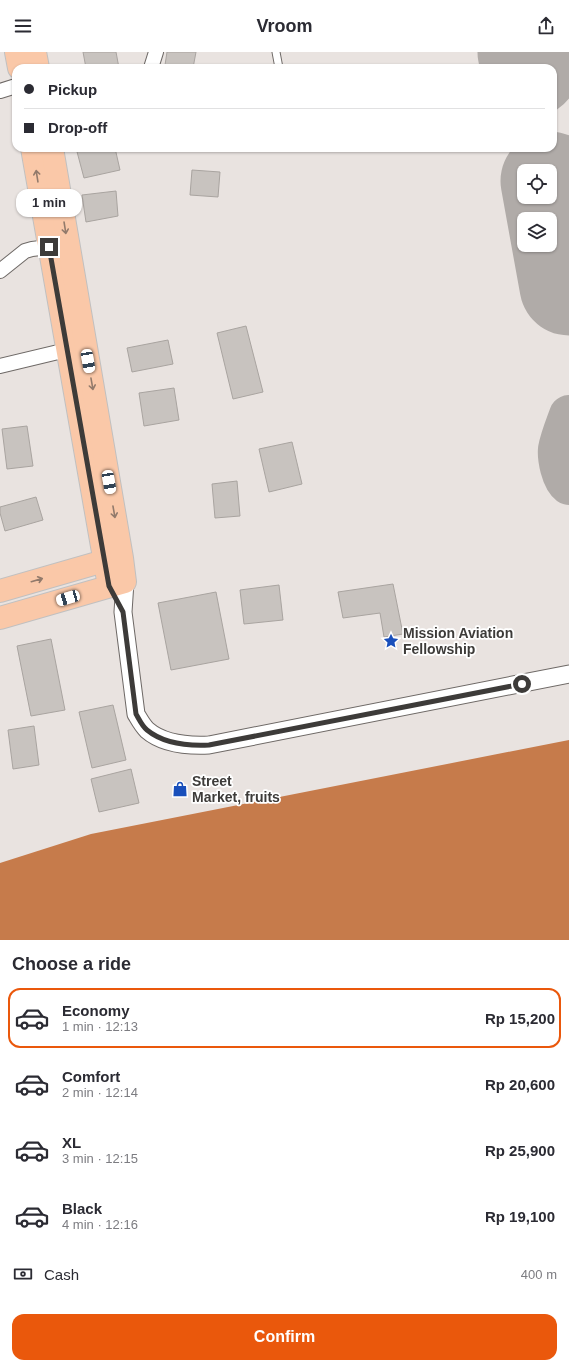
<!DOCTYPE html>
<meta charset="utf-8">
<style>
:root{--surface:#fff;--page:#f7f7f7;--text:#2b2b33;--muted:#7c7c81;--line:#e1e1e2;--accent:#ea580c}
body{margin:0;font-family:Helvetica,sans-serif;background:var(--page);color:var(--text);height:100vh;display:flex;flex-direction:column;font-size:15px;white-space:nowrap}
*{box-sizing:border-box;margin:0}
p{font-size:13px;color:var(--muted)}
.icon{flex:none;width:22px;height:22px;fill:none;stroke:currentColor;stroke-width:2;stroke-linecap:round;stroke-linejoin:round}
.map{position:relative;height:888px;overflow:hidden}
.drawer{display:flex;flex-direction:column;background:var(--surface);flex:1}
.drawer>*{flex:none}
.guide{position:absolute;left:12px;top:12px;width:545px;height:88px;border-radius:12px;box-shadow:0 1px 3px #0004;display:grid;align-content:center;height:88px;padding:0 12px;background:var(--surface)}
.buttons{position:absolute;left:517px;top:112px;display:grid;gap:8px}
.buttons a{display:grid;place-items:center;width:40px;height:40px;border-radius:8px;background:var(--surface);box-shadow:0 1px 3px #0004;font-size:20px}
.end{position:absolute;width:18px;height:18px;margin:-9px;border:5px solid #3d3b39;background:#fff;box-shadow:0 0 0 2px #fff}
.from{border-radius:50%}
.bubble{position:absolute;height:28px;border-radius:12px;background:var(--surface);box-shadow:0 1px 3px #0004;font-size:13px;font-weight:800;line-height:28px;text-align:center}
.car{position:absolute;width:12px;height:24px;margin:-12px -6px;border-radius:5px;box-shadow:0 0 3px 1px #0007;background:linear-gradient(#fff 24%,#345 0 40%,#fff 0 76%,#345 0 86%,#fff 0)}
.guide b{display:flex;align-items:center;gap:14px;height:38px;font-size:15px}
.guide b+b{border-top:1px solid var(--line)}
.guide i{width:10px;height:10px;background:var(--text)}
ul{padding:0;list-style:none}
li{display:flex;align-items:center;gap:12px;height:60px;margin:0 8px 6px;padding:0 4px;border:2px solid transparent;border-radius:12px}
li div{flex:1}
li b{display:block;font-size:15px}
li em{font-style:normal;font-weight:800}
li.current{border-color:var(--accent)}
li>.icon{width:36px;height:36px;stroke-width:1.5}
h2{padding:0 12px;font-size:18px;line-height:48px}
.pay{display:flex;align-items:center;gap:10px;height:44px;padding:0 12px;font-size:15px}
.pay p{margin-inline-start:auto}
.cta{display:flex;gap:8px;margin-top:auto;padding:8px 12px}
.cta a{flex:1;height:46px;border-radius:12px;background:var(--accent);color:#fff;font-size:16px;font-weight:800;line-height:46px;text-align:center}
header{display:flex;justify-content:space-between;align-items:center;height:52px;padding:0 12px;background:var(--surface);font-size:18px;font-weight:800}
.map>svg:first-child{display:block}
.water{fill:#c67b4b}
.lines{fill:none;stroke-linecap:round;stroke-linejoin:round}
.taxiway{stroke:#b0aba8;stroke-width:40}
.runway{stroke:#b0aba8;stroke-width:99}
.building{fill:#c8c3bf;stroke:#a9a4a0}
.service-casing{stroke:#6e6966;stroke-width:9}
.minor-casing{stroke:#6e6966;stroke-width:16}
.tertiary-casing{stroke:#6e6966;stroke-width:19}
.trunk-casing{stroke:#c1c0c0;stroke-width:24}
.service{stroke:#fff;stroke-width:7}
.minor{stroke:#fff;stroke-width:14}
.tertiary{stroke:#fff;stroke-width:17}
.trunk{stroke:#fac8a8;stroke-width:22}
.oneway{stroke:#927a6b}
.route{stroke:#3d3b39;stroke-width:5}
.labels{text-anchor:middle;stroke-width:3.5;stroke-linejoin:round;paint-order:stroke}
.poi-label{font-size:14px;font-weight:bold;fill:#3d3b39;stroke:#fff;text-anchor:start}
</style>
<header><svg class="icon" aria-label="menu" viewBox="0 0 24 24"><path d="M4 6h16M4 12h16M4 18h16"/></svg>Vroom<svg class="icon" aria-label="share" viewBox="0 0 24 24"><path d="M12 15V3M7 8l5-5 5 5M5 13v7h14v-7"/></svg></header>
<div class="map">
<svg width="569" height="888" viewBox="0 0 569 888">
<rect width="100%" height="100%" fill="#e9e3e0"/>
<!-- water -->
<path class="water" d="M569 688V888H0V811L91 782Z"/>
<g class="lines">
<!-- taxiway -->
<path class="taxiway" d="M569 363C565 374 560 386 558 397 557 406 561 427 569 433"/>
<!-- runway -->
<g class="runway">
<path d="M527 0 530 16"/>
<path d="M550 129 569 234"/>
</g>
</g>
<!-- building -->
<g class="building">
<path d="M83 0H116L119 16H86Z"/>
<path d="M167 0H196L193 16H181L165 13Z"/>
<path d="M76 96H115L120 118 84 126Z"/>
<path d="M192 118 220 120 218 145 190 143Z"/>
<path d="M116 139 118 164 86 170 82 143Z"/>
<path d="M246 274 263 340 233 347 217 281Z"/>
<path d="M168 288 173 312 132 320 127 296Z"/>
<path d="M174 336 179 368 144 374 139 341Z"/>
<path d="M27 374 33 414 7 417 2 377Z"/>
<path d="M292 390 302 432 269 440 259 397Z"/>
<path d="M237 429 240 464 215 466 212 432Z"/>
<path d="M36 445 43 468 5 479 0 461V455Z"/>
<path d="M393 532 403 582 384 585 380 561 343 566 338 540Z"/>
<path d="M279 533 283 568 244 572 240 538Z"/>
<path d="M216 540 229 607 171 618 158 551Z"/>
<path d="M51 587 65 658 31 664 17 594Z"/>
<path d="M113 653 126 708 92 716 79 660Z"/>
<path d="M34 674 39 713 13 717 8 678Z"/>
<path d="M131 717 139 751 99 760 91 727Z"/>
</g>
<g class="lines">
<!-- service casing -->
<g class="service-casing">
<path id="service" d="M276 0 279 16"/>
</g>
<!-- minor casing -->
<g class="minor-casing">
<g id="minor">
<path d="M151 16 156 0"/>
<path d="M0 39 16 34"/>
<path d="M0 219 25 199 32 197 49 195"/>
<path d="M0 314 75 296"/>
</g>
</g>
<!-- tertiary casing -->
<g class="tertiary-casing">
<path id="tertiary" d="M125 530 123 560 136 662C139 667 142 673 147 678 163 692 188 694 209 693L569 622"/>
</g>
<!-- trunk casing -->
<g class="trunk-casing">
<g id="trunk">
<path d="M16 0 19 16"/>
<path d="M35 0 38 16"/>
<path d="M32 96 109 534"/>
<path d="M0 539 104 509 118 507"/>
<path d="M0 566 125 530 122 506 52 96"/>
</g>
</g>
<!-- service -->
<use href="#service" class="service"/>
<!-- minor -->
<use href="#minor" class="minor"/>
<!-- tertiary -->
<use href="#tertiary" class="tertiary"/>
<!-- trunk -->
<use href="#trunk" class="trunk"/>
</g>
<!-- one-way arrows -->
<defs><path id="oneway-shaft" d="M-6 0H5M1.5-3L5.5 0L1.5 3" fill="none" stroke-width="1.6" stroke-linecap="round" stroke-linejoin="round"/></defs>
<g class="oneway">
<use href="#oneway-shaft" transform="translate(37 124) rotate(-99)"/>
<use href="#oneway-shaft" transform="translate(65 176) rotate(81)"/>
<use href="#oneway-shaft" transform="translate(92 332) rotate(80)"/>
<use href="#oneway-shaft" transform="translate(114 460) rotate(80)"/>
<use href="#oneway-shaft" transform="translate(37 528) rotate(-16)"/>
</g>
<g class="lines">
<!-- route -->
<path class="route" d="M49 195 109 534 123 560 136 662C139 667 142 674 147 678 164 692 188 694 209 693L522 632"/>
</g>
<!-- icons -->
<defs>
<g id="sight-bare" transform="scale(1.2)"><path d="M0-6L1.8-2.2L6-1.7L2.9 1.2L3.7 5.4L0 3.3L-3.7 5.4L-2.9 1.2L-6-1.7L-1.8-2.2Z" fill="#194fbb" stroke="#fff" stroke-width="2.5" paint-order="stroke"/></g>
<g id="shop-bare" transform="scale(1.2)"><path d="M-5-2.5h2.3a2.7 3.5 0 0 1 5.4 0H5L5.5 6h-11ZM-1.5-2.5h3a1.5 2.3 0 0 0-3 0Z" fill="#194fbb" stroke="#fff" stroke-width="2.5" paint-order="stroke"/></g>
</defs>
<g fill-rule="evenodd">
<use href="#sight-bare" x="391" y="589"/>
<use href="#shop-bare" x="180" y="737"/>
</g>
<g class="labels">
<!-- poi labels -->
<g class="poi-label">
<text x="403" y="586">Mission Aviation<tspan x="403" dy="16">Fellowship</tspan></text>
<text x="192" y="734">Street<tspan x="192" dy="16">Market, fruits</tspan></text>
</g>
</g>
</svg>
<div class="buttons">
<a><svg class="icon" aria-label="locate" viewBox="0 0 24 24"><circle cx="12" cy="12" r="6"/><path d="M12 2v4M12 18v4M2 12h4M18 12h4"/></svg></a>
<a><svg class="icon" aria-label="layers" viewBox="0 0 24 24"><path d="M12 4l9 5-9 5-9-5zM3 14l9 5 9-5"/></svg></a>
</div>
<i class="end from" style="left:522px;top:632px"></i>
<i class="end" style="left:49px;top:195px"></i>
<div class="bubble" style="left:16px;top:137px;width:66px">1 min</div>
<i class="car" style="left:88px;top:309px;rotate:170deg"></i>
<i class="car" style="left:109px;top:430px;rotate:170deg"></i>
<i class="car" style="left:68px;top:546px;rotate:254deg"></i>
<div class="guide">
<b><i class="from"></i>Pickup</b>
<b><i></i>Drop-off</b>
</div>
</div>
<section class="drawer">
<h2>Choose a ride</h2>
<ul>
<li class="current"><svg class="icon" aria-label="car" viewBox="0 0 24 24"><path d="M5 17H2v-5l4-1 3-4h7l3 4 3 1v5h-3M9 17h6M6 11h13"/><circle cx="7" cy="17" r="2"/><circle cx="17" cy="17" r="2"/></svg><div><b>Economy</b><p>1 min · 12:13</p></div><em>Rp 15,200</em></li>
<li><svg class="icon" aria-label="car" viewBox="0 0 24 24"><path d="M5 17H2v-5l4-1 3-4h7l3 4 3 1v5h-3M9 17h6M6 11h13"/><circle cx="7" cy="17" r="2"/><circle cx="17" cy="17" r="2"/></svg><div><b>Comfort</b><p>2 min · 12:14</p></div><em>Rp 20,600</em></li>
<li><svg class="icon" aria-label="car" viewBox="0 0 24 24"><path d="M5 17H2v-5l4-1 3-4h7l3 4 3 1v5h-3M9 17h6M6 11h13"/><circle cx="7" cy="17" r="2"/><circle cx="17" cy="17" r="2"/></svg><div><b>XL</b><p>3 min · 12:15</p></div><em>Rp 25,900</em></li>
<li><svg class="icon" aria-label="car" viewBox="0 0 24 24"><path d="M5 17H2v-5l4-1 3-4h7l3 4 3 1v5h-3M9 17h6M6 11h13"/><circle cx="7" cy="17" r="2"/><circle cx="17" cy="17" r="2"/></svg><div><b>Black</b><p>4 min · 12:16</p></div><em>Rp 19,100</em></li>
</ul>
<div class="pay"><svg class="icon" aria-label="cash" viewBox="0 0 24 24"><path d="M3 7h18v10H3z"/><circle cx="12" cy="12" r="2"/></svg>Cash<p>400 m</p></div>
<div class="cta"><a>Confirm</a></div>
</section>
